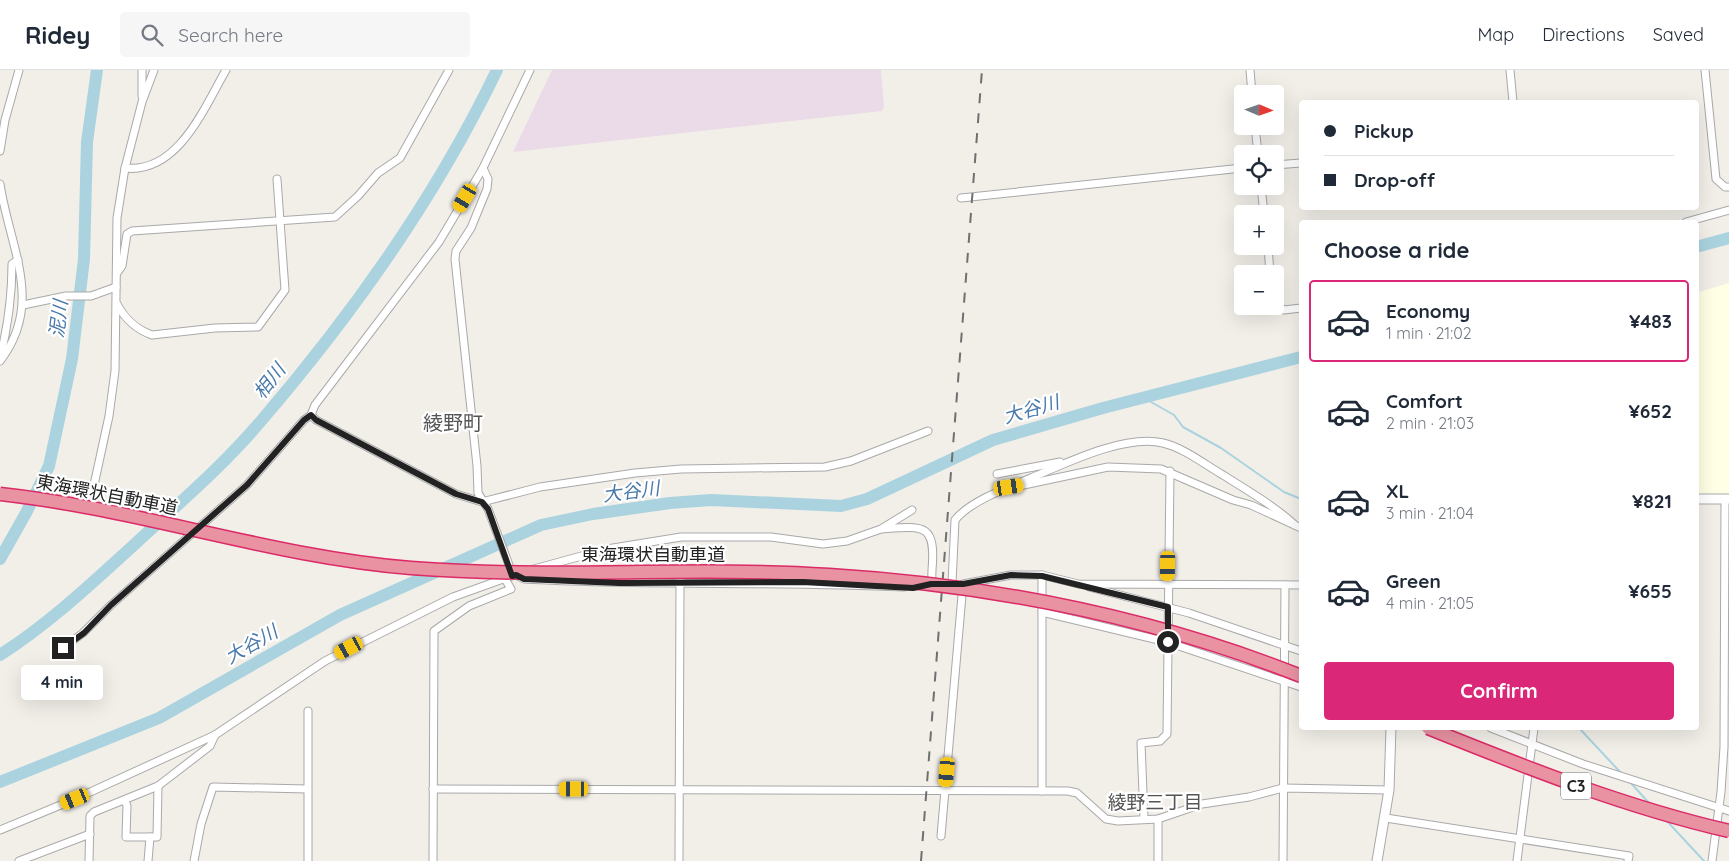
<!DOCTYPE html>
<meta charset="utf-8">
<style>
:root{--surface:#fff;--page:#f6f6f7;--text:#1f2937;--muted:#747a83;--line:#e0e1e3;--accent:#db2777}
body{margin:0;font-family:Quicksand,"Noto Sans JP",sans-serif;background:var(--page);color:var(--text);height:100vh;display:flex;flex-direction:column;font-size:19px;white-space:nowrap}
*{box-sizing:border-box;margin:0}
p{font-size:16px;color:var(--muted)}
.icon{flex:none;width:28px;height:28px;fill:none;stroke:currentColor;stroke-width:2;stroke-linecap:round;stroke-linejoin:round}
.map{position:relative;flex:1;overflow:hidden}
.sheet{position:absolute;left:1299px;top:150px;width:400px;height:510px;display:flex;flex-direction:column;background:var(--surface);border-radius:5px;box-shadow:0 5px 20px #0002}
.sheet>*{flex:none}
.top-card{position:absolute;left:1299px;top:30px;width:400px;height:110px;border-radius:5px;box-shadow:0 5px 20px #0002;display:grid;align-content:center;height:110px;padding:0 25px;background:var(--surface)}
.needle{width:32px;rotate:92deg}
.buttons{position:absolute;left:1234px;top:15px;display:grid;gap:10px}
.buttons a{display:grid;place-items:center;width:50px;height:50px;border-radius:5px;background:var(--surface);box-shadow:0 5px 20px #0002;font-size:25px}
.end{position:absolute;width:22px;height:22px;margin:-11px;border:6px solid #222;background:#fff;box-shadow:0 0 0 2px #fff}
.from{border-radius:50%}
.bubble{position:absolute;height:35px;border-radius:5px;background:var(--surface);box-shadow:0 5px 20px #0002;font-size:16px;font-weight:800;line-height:35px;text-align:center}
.car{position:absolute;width:15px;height:30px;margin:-15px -8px;border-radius:6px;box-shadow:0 0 4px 1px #0007;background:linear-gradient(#f5c518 24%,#345 0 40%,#f5c518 0 76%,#345 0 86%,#f5c518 0)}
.top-card b{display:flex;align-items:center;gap:18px;height:48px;font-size:19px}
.top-card b+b{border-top:1px solid var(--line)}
.top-card i{width:12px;height:12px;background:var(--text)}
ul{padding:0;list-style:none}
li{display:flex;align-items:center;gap:15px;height:82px;margin:0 10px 8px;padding:0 15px;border:2px solid transparent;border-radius:5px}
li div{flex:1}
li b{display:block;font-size:19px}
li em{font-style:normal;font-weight:800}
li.selected{border-color:var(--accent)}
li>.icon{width:45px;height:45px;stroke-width:1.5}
h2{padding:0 25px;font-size:22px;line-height:60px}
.cta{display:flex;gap:10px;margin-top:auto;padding:10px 25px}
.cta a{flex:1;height:58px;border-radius:5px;background:var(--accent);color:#fff;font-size:20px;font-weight:800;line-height:58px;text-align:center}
header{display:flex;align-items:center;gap:30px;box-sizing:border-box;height:70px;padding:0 25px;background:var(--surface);border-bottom:1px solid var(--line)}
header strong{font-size:24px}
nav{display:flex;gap:28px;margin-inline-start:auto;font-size:18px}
.search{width:350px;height:45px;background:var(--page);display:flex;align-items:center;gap:12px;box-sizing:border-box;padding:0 18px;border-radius:5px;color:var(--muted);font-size:19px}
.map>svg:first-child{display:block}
.industrial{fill:#ebdbe8}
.education{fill:#ffffe5}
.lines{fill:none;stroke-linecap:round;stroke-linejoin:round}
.stream{stroke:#aad3df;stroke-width:2}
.river{stroke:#aad3df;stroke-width:12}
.minor-casing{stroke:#a9a9a9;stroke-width:9}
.tertiary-casing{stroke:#a9a9a9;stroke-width:11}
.minor{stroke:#fff;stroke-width:7}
.tertiary{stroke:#fff;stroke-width:9}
.rail{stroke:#707070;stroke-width:2;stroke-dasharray:10 10;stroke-linecap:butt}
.motorway-bridge-casing{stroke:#dc2a67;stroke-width:15;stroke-linecap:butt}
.motorway-bridge{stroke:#e892a2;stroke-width:12}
.route{stroke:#222;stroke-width:6}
.labels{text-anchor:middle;stroke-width:4.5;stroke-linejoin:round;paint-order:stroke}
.shield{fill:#fff;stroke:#646464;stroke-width:1}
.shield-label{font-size:16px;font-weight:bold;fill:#222}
.street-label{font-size:18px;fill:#222;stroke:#fff}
.water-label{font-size:19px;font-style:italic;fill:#4a7aab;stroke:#fff}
.neighbourhood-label{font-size:19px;fill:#555;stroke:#fff}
.quarter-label{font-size:20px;fill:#555;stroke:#fff}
</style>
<header>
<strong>Ridey</strong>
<div class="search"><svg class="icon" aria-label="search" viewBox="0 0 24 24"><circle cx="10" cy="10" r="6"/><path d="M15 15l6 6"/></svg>Search here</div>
<nav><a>Map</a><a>Directions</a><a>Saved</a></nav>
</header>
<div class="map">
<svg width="1729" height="791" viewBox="0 0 1729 791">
<rect width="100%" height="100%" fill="#f2efe9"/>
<!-- industrial -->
<path class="industrial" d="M552 0H881L884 37 882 41 513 82Z"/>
<!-- education -->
<path class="education" d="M1729 213V424H1696V223Z"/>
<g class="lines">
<!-- stream -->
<g class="stream">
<path d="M1144 328 1174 345 1183 357 1221 378 1284 422 1301 429"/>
<path d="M1579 658 1622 704"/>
<path d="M1629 711 1649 733"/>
<path d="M1665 749 1704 791"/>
</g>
<!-- river -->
<g class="river">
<path d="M1696 177 1729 168"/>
<path d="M0 489 26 443 49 396 72 289 84 189 87 72 97 0"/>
<path d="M0 585C50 553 92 513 135 474 178 434 223 396 261 351 352 245 436 127 497 0"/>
<path d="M0 712 159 648 340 545 541 455 593 444 670 433 711 430 841 436 867 429 993 370 1103 338 1301 287"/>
</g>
<!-- minor casing -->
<g class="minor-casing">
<g id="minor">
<path d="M1250 0 1252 24"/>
<path d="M1510 0 1513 32"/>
<path d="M1705 0 1716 109 1725 117H1729"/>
<path d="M142 26V0"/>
<path d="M1255 56 1258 84"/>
<path d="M0 81 5 50 19 0"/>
<path d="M1275 95 1301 93"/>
<path d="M125 98C178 104 204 38 226 0"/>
<path d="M483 98 488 109 487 119 471 158 456 181 455 189 477 396 478 423 488 439 512 503"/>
<path d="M0 114C9 176 45 233 0 291"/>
<path d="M1261 116 1264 144"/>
<path d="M961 128 1242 98"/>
<path d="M1686 152 1729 140"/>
<path d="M1268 176 1270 204"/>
<path d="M117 203 122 196 127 164 132 161 335 147 358 126 378 103 400 88 449 0"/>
<path d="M1275 233 1284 240 1301 238"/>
<path d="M117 234C125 249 135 259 152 265L215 258 258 257 285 220 277 109"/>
<path d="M23 235 66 226H91L116 217"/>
<path d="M0 288C8 256 12 227 12 194L18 190"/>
<path d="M311 345 316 350 456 424 482 432 540 417 635 403 681 399 825 397 851 391 928 361"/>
<path d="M997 404 1060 392"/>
<path d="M94 415 109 346 115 301 117 148 125 98 142 32 154 0"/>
<path d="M1019 416 1108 397 1161 399 1233 430 1251 435 1301 458"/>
<path d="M882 459C924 456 936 453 932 500 932 505 931 511 933 514"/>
<path d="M534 499 607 479 681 467H771L823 474 847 471 881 459 912 440"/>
<path d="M516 505 524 509C650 516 777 511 904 517"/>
<path d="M1042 505V721"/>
<path d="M952 513 955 450C970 431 1009 417 1031 408 1066 393 1125 364 1163 373 1184 378 1204 394 1223 405 1248 421 1273 435 1295 455"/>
<path d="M1089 517 1189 543 1301 581"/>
<path d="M1042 542 1167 572 1301 617"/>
<path d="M63 578 83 563 111 535 247 415 304 350 311 345 315 335 439 172 483 98 530 0"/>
<path d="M1491 658 1583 694 1729 741"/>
<path d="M433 719 1068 721 1077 723 1106 749 1118 751 1158 749 1202 734 1249 727 1283 718 1389 720"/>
<path d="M125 731 127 736 126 767H157L158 716"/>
<path d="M1144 748 1141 673 1160 671 1167 664 1170 401"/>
<path d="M1386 748 1629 786 1628 791"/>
<path d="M0 760 75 729 215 665 325 591 453 527 514 505"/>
<path d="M941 766 963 514 1011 505H1042L1078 514 1301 515"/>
<path d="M19 791 90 764"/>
<path d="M89 791 90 746 94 742 158 716 210 676 215 665"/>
<path d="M148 791 150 767"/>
<path d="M194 791 201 754 213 717 307 719"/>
<path d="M308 791V641"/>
<path d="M433 791 434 561 469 536 511 519 505 509"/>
<path d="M679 791 680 509"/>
<path d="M1158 791V749"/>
<path d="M1283 791 1285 515"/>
<path d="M1517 791 1534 658"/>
<path d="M1712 791 1721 722 1724 677 1725 429"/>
</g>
</g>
<!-- tertiary casing -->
<g class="tertiary-casing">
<g id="tertiary">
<path d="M1696 429H1729"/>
<path d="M1377 791 1389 720 1391 658"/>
</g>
</g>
<!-- minor -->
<use href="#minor" class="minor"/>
<!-- tertiary -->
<use href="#tertiary" class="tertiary"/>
<!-- rail -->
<path class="rail" d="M921 791 982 0"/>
<!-- motorway-bridge casing -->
<g class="motorway-bridge-casing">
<g id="motorway-bridge">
<path d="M0 424C139 439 272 487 411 498 550 509 690 496 829 505 990 515 1152 547 1301 606"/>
<path d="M1428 658C1527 698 1625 737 1729 761"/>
</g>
</g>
<!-- motorway-bridge -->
<use href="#motorway-bridge" class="motorway-bridge"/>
</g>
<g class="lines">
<!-- route -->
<path class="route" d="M63 578 84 563 111 535 247 415 304 350 311 345 316 350 456 424 482 432 488 439 512 506 516 505 524 509 619 513 803 512 913 518 931 514H963L1011 505 1042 506 1168 537V572"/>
</g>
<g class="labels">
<!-- shield labels -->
<rect class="shield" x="1561" y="702.5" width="30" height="27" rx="4"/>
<g class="shield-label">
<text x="1576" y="722">C3</text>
</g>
<!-- street labels -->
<g class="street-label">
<text transform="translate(107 425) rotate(11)" y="6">東海環状自動車道</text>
<text x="653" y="491">東海環状自動車道</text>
</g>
<!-- water labels -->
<g class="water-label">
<text transform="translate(58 249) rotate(-83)" y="7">泥川</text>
<text transform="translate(269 311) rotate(-52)" y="7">相川</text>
<text transform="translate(1031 339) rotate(-16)" y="7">大谷川</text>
<text transform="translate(631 421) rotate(-7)" y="7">大谷川</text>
<text transform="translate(251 574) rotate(-30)" y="7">大谷川</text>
</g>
<!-- neighbourhood labels -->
<g class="neighbourhood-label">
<text x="1155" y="739">綾野三丁目</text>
</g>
<!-- quarter labels -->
<g class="quarter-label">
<text x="453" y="360">綾野町</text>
</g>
</g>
</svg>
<div class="buttons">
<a><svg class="needle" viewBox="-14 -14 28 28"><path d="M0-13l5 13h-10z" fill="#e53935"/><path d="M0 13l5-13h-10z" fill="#747a83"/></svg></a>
<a><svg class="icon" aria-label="locate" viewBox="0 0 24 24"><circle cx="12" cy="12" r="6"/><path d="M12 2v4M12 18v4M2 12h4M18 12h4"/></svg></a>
<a>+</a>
<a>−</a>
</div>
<i class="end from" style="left:1168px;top:572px"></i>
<i class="end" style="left:63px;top:578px"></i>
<div class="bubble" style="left:21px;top:595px;width:82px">4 min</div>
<i class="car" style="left:465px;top:128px;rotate:211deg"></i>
<i class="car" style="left:1009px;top:417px;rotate:81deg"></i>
<i class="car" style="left:1168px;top:496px;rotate:181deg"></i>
<i class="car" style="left:349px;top:578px;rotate:242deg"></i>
<i class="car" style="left:947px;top:702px;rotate:185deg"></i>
<i class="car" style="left:574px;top:719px;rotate:270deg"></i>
<i class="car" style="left:75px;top:729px;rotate:248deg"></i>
<div class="top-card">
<b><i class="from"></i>Pickup</b>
<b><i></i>Drop-off</b>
</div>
<section class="sheet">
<h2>Choose a ride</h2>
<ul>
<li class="selected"><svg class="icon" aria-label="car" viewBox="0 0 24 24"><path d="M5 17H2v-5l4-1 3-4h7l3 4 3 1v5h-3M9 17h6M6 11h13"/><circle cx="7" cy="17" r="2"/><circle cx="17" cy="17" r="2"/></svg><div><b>Economy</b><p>1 min · 21:02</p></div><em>¥483</em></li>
<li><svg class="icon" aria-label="car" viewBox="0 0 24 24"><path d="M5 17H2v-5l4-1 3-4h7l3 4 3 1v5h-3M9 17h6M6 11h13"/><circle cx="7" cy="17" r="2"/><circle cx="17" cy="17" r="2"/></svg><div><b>Comfort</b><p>2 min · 21:03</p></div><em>¥652</em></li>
<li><svg class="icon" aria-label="car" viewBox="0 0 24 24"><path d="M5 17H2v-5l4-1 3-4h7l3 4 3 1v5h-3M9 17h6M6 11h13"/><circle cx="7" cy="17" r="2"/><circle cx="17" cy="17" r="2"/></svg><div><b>XL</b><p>3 min · 21:04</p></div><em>¥821</em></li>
<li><svg class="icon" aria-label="car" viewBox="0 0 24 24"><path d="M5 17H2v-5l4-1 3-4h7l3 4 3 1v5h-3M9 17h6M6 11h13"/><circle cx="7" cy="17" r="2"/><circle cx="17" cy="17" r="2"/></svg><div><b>Green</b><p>4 min · 21:05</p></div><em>¥655</em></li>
</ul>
<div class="cta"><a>Confirm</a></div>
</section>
</div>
